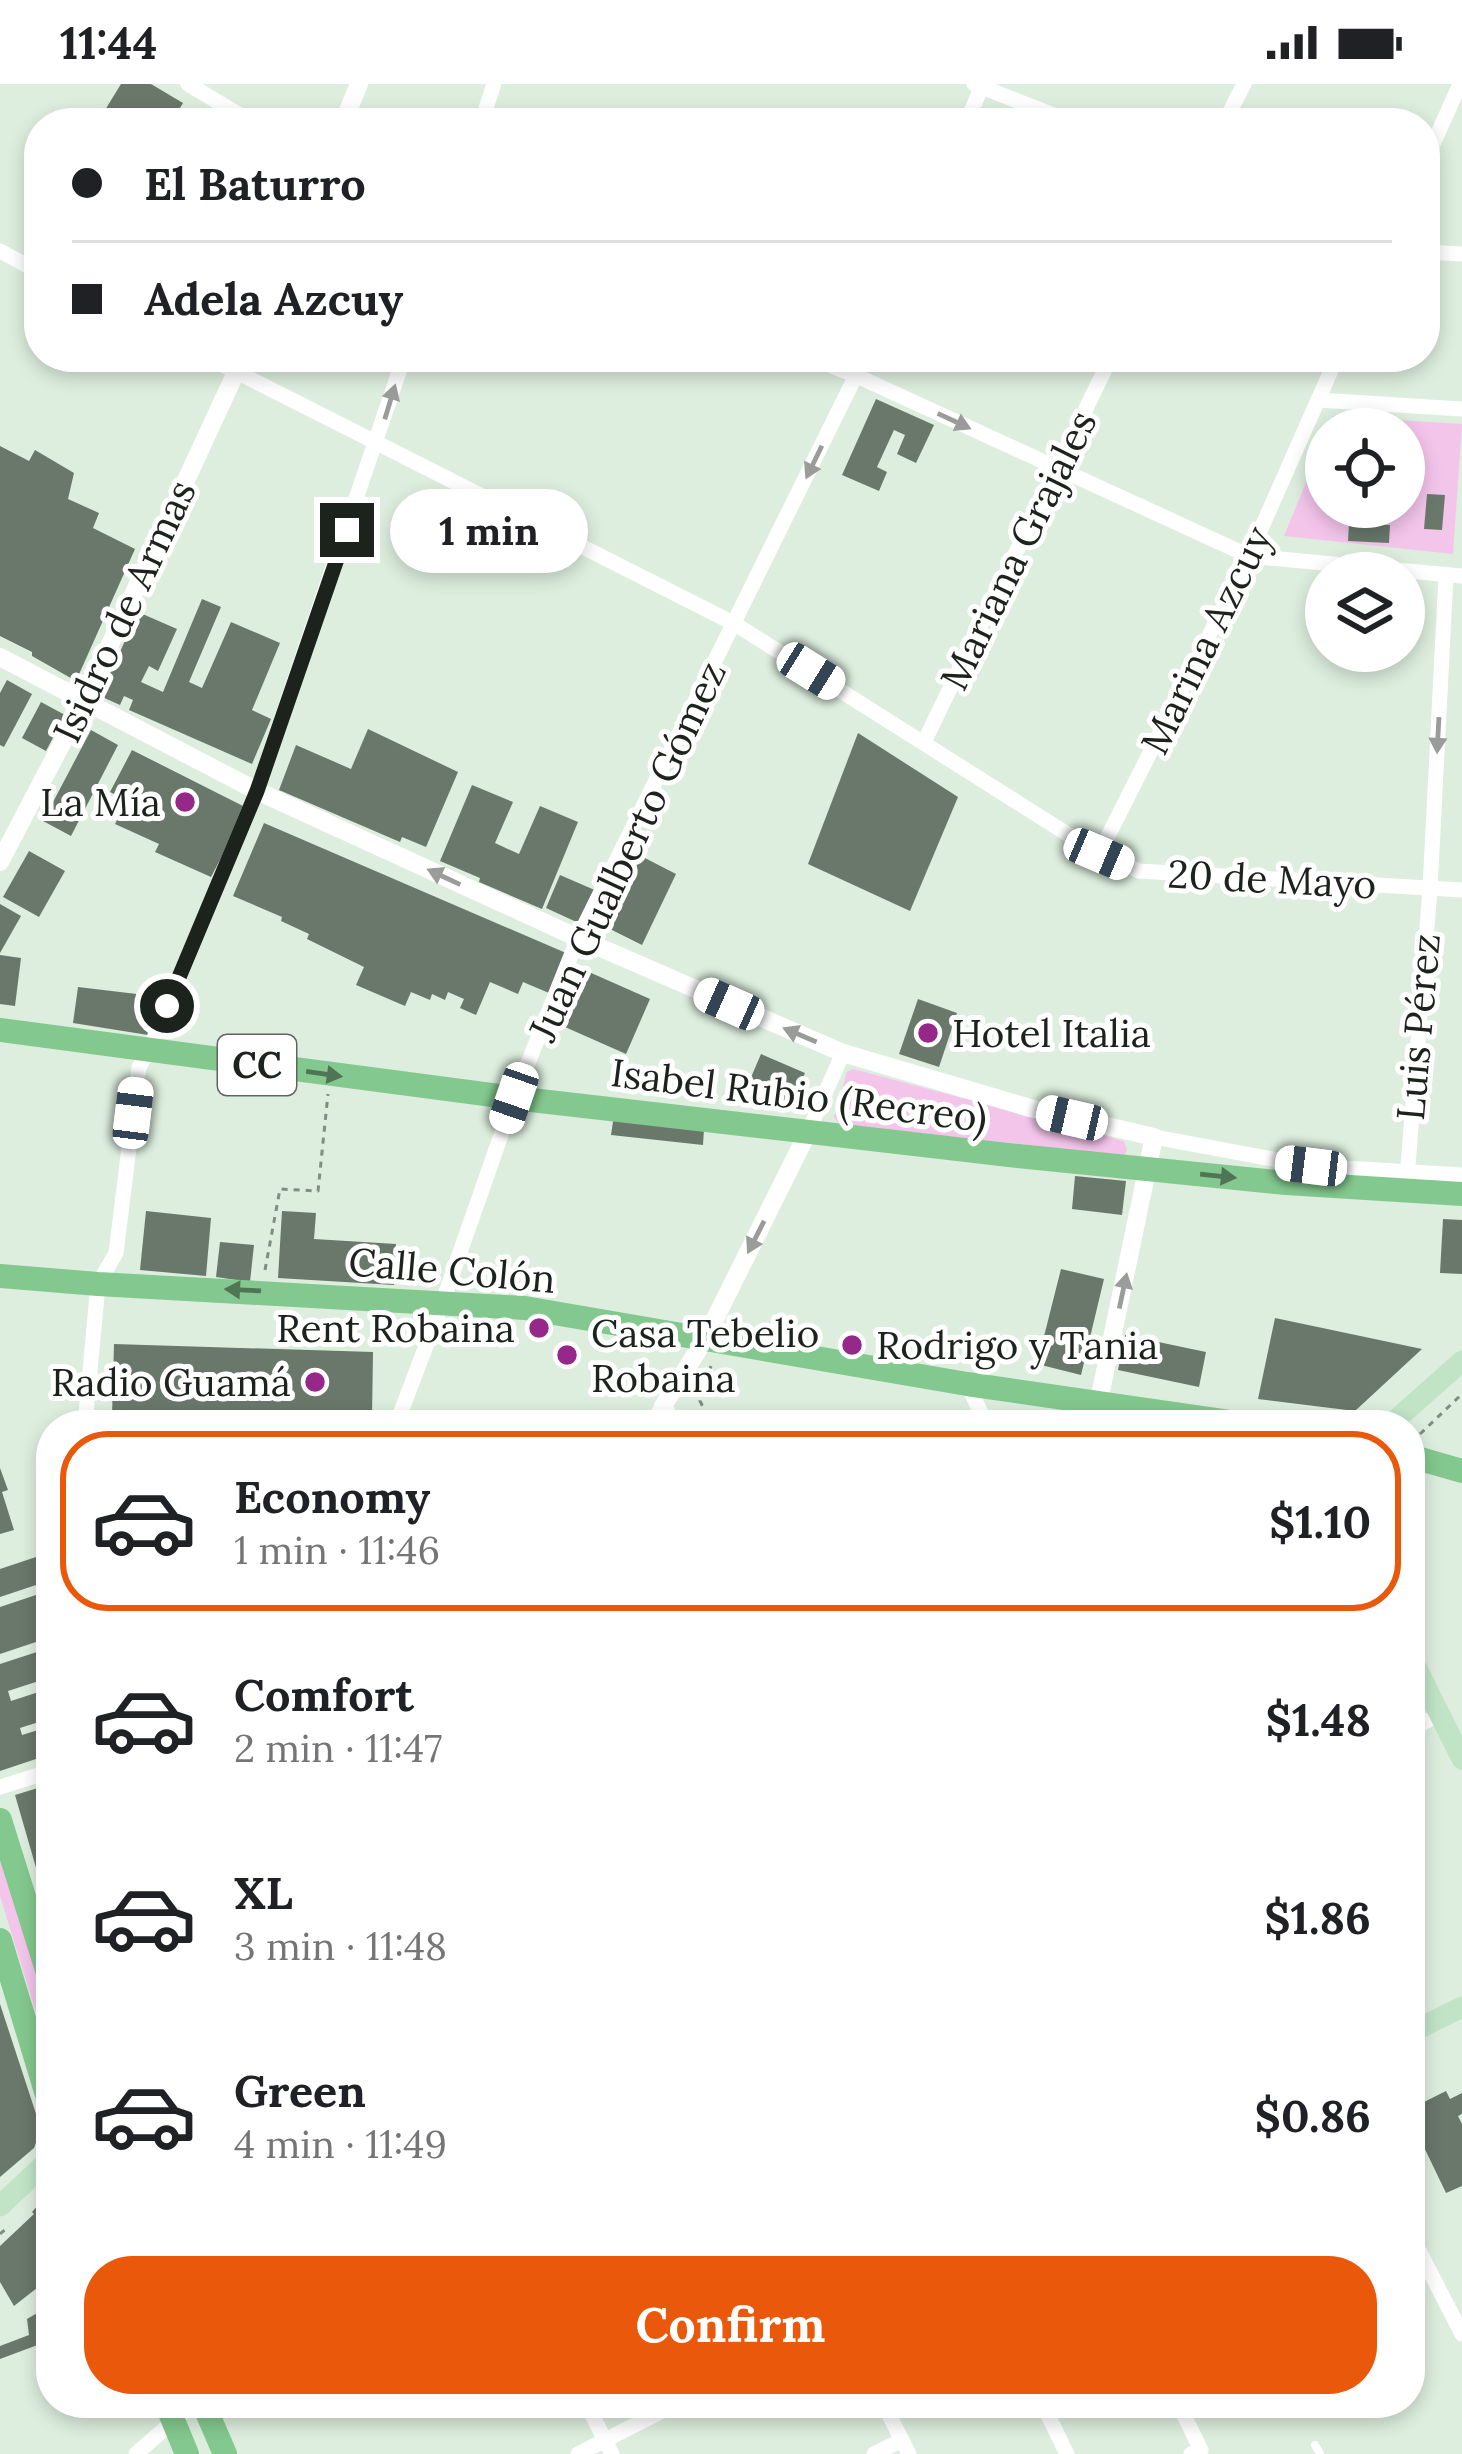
<!DOCTYPE html>
<meta charset="utf-8">
<style>
:root{--surface:#fff;--page:#f2f2f2;--text:#202124;--muted:#757577;--line:#e0e0e0;--accent:#ea580c}
body{margin:0;font-family:Lora,serif;background:var(--page);color:var(--text);height:100vh;display:flex;flex-direction:column;font-size:45px;white-space:nowrap}
*{box-sizing:border-box;margin:0}
p{font-size:39px;color:var(--muted)}
.icon{flex:none;width:66px;height:66px;fill:none;stroke:currentColor;stroke-width:2;stroke-linecap:round;stroke-linejoin:round}
.map{position:relative;flex:1;overflow:hidden}
.sheet{position:absolute;left:36px;top:1326px;width:1389px;height:1008px;display:flex;flex-direction:column;background:var(--surface);border-radius:48px;box-shadow:0 6px 18px #0003}
.sheet>*{flex:none}
.hud{position:absolute;left:24px;top:24px;width:1416px;height:264px;border-radius:48px;box-shadow:0 6px 18px #0003;display:grid;align-content:center;height:264px;padding:0 48px;background:var(--surface)}
.tools{position:absolute;left:1305px;top:324px;display:grid;gap:24px}
.tools a{display:grid;place-items:center;width:120px;height:120px;border-radius:50%;background:var(--surface);box-shadow:0 6px 18px #0003;font-size:60px}
.end{position:absolute;width:54px;height:54px;margin:-27px;border:15px solid #1c221c;background:#fff;box-shadow:0 0 0 6px #fff}
.from{border-radius:50%}
.bubble{position:absolute;height:84px;border-radius:42px;background:var(--surface);box-shadow:0 6px 18px #0003;font-size:39px;font-weight:800;line-height:84px;text-align:center}
.car{position:absolute;width:36px;height:72px;margin:-36px -18px;border-radius:15px;box-shadow:0 0 9px 3px #0007;background:linear-gradient(#fff 24%,#345 0 40%,#fff 0 76%,#345 0 86%,#fff 0)}
.hud b{display:flex;align-items:center;gap:42px;height:114px;font-size:45px}
.hud b+b{border-top:3px solid var(--line)}
.hud i{width:30px;height:30px;background:var(--text)}
ul{padding:21px 0 0;list-style:none}
li{display:flex;align-items:center;gap:36px;height:180px;margin:0 24px 18px;padding:0 24px;border:6px solid transparent;border-radius:48px}
li div{flex:1}
li b{display:block;font-size:45px}
li em{font-style:normal;font-weight:800}
li.current{border-color:var(--accent)}
li>.icon{width:108px;height:108px;stroke-width:1.5}
.action{display:flex;gap:24px;margin-top:auto;padding:24px 48px}
.action a{flex:1;height:138px;border-radius:48px;background:var(--accent);color:#fff;font-size:48px;font-weight:800;line-height:138px;text-align:center}
.status{display:flex;justify-content:space-between;align-items:center;height:84px;padding:0 60px;background:var(--surface);direction:ltr}
.status svg{height:33px;fill:currentColor}
.map>svg:first-child{display:block}
.green{fill:#f4c5eb}
.building{fill:#69786a}
.lines{fill:none;stroke-linecap:round;stroke-linejoin:round}
.path{stroke:#818d82;stroke-width:3;stroke-dasharray:6 6;stroke-linecap:butt}
.service{stroke:#fff;stroke-width:8}
.minor{stroke:#fff;stroke-width:15}
.tertiary{stroke:#fff;stroke-width:18}
.secondary{stroke:#c1e4c7;stroke-width:21}
.primary{stroke:#83c88e;stroke-width:24}
.oneway{fill:#999c99}
.oneway2{fill:#507555}
.route{stroke:#1c221c;stroke-width:15}
.poi-dot{fill:#952889;stroke:#fff;stroke-width:4.5}
.labels{text-anchor:middle;stroke-width:10;stroke-linejoin:round;paint-order:stroke}
.shield{fill:#fff;stroke:#606460;stroke-width:3}
.shield-label{font-size:36px;font-weight:bold;fill:#1c221c}
.street-label{font-size:39px;fill:#1c221c;stroke:#fff}
.poi-label{font-size:39px;fill:#1c221c;stroke:#fff;text-anchor:end}
</style>
<div class="status"><b>11:44</b><svg viewBox="0 0 49 12"><path d="M0 12V9h3v3zM5 12V6h3v6zM10 12V3h3v9zM15 12V0h3v12zM26 1h20v11H26zM47 4h2v5h-2z"/></svg></div>
<div class="map">
<svg width="1462" height="2370" viewBox="0 0 1462 2370">
<rect width="100%" height="100%" fill="#ddeede"/>
<!-- green -->
<g class="green">
<path d="M1333 332 1462 340 1453 470 1284 452 1326 350V423H1404V345H1328Z"/>
<path d="M853 985 1124 1057 1127 1066 1124 1072 839 1040 834 1033 847 988Z"/>
<path d="M0 1772 51 1937V1977L0 1812Z"/>
</g>
<!-- building -->
<g class="building">
<path d="M121 0H151L183 19 171 39H97Z"/>
<path d="M876 315 934 341 916 379 897 370 905 351 894 346 877 383 887 388 879 407 842 391Z"/>
<path d="M0 362 29 377 35 366 74 389 68 415 99 429 93 444 135 465 76 597 32 572V568L0 552Z"/>
<path d="M1427 410 1445 411 1442 446 1424 445Z"/>
<path d="M1349 439 1390 441 1389 459 1348 457Z"/>
<path d="M202 515 221 523 189 598 202 604 231 538 280 559 252 626 271 635 252 680 129 626 133 616 124 612 120 621 100 612 138 528 177 545 158 587 149 582 141 598 163 608Z"/>
<path d="M7 596 32 610 4 663 0 661V609Z"/>
<path d="M41 618 65 631 46 667 22 654Z"/>
<path d="M368 645 458 688 426 763 402 753 400 758 279 706 296 661 351 685Z"/>
<path d="M91 646 118 661 71 752 43 737Z"/>
<path d="M858 649 958 713 910 827 808 780Z"/>
<path d="M132 666 247 724 211 793 155 768 159 760 115 740 127 717 110 708Z"/>
<path d="M472 701 513 718 495 759 519 770 540 722 578 738 542 825 479 798 480 794 440 777Z"/>
<path d="M264 739 566 869 549 909 523 898 518 910 490 898 476 931 460 924 464 915 448 908 445 916 432 910 430 916 411 908 405 922 356 901 364 883 307 855 309 850 281 837 282 833 233 812Z"/>
<path d="M29 767 65 787 39 833 3 813Z"/>
<path d="M641 772 676 790 642 861 606 843Z"/>
<path d="M560 791 597 807 583 841 546 824Z"/>
<path d="M0 820 21 832 0 869Z"/>
<path d="M0 871 21 874 15 922 0 920Z"/>
<path d="M589 888 650 915 626 970 565 943Z"/>
<path d="M78 903 162 913 148 951 73 939Z"/>
<path d="M918 915 957 929 939 983 899 970Z"/>
<path d="M761 970 805 989 790 1024 746 1005Z"/>
<path d="M614 1031 704 1045 703 1061 611 1051Z"/>
<path d="M1075 1092 1126 1097 1122 1131 1072 1125Z"/>
<path d="M146 1127 211 1134 206 1192 140 1186Z"/>
<path d="M282 1127 316 1129 314 1155 396 1160 394 1201 278 1194Z"/>
<path d="M1443 1135 1462 1136V1190L1440 1189Z"/>
<path d="M220 1158 254 1161 250 1198 216 1193Z"/>
<path d="M1061 1185 1104 1195 1081 1291 1037 1280Z"/>
<path d="M1275 1234 1422 1265 1355 1327 1258 1315Z"/>
<path d="M1125 1251 1206 1268 1199 1303 1118 1286Z"/>
<path d="M114 1260 373 1268 372 1332 203 1326V1341H128V1333L112 1332Z"/>
<path d="M0 1384 8 1406 2 1408 14 1446 0 1450Z"/>
<path d="M51 1468V1496L0 1513V1485Z"/>
<path d="M51 1506V1553L0 1570V1523Z"/>
<path d="M43 1566 51 1593 8 1607 11 1617 51 1604V1634L20 1644 22 1651 51 1642V1670L0 1687V1580Z"/>
<path d="M51 1700V1832H50L15 1711Z"/>
<path d="M0 1920 41 2045 34 2064 0 2093Z"/>
<path d="M1446 2007 1450 2015 1462 2009V2030L1458 2032 1462 2040V2102L1446 2109 1410 2034V2025Z"/>
<path d="M51 2115V2193L14 2222 0 2198V2162L34 2130 32 2128 41 2118Z"/>
<path d="M51 2221V2256L0 2275V2262L29 2251 27 2235Z"/>
</g>
<g class="lines">
<!-- path -->
<g class="path">
<path d="M265 1186 280 1105 318 1107 328 1010"/>
<path d="M711 1282 700 1317 712 1341"/>
<path d="M1420 1350 1462 1310"/>
<path d="M0 2150 9 2142"/>
</g>
<!-- service -->
<path class="service" d="M1315 2361 1320 2370"/>
<!-- minor -->
<g class="minor">
<path d="M188 0 253 39"/>
<path d="M974 0 1074 39"/>
<path d="M481 39 494 0"/>
<path d="M966 39 983 0"/>
<path d="M1224 39 1244 0"/>
<path d="M1425 78 1460 0"/>
<path d="M0 167 39 188"/>
<path d="M1425 168 1462 170"/>
<path d="M207 273 735 540 1099 770 1139 787 1462 806"/>
<path d="M809 273 857 292 1249 472 1462 492"/>
<path d="M1318 316 1462 325"/>
<path d="M924 658 1111 273"/>
<path d="M1099 770 1249 472 1337 273"/>
<path d="M808 1048 843 969"/>
<path d="M1154 1053 1311 1082 1462 1091"/>
<path d="M1406 1107 1430 805 1446 492"/>
<path d="M967 1300 987 1341"/>
<path d="M85 1341 98 1200 116 1169 139 983 149 966 257 707 404 273"/>
<path d="M396 1341 443 1217 514 1014 578 854 865 273"/>
<path d="M650 1341 663 1322"/>
<path d="M1410 1646 1440 1630"/>
<path d="M0 1703 51 1687"/>
<path d="M1410 2149 1462 2250"/>
<path d="M586 2319 612 2370"/>
<path d="M883 2319 909 2370"/>
<path d="M1042 2319 1067 2370"/>
<path d="M1178 2319 1201 2366 1191 2370"/>
<path d="M136 2370 194 2319"/>
<path d="M578 2370 678 2319"/>
<path d="M874 2370 902 2356"/>
</g>
<!-- tertiary -->
<g class="tertiary">
<path d="M343 39 359 0"/>
<path d="M0 573 257 707 578 854 843 969 1030 1024 1154 1053 1098 1321"/>
<path d="M0 778 83 619 243 273"/>
<path d="M673 1341 663 1322 705 1255 808 1048"/>
</g>
<!-- secondary -->
<g class="secondary">
<path d="M1390 1341 1462 1277"/>
<path d="M1410 1571 1462 1675"/>
<path d="M1410 1949 1462 1923"/>
<path d="M0 2122 51 2074"/>
</g>
<!-- primary -->
<g class="primary">
<path d="M0 946 514 1014 1018 1072 1286 1099 1462 1110"/>
<path d="M0 1192 98 1200 525 1224 967 1300 1250 1341"/>
<path d="M1410 1372 1462 1387"/>
<path d="M0 1736 51 1899"/>
<path d="M0 1856 51 2024"/>
<path d="M166 2319 187 2370"/>
<path d="M203 2319 225 2370"/>
</g>
</g>
<!-- one-way arrows -->
<defs><path id="oneway-solid" d="M-6-.8H1V-3.2L6.5 0L1 3.2V.8H-6Z" transform="scale(3)"/></defs>
<g class="oneway">
<use href="#oneway-solid" transform="translate(390 318) rotate(-73)"/>
<use href="#oneway-solid" transform="translate(954 337) rotate(25)"/>
<use href="#oneway-solid" transform="translate(814 378) rotate(116)"/>
<use href="#oneway-solid" transform="translate(1438 651) rotate(93)"/>
<use href="#oneway-solid" transform="translate(444 793) rotate(-155)"/>
<use href="#oneway-solid" transform="translate(800 951) rotate(-157)"/>
<use href="#oneway-solid" transform="translate(756 1153) rotate(117)"/>
<use href="#oneway-solid" transform="translate(1123 1207) rotate(-78)"/>
</g>
<g class="oneway2">
<use href="#oneway-solid" transform="translate(324 990) rotate(8)"/>
<use href="#oneway-solid" transform="translate(1218 1092) rotate(6)"/>
<use href="#oneway-solid" transform="translate(243 1206) rotate(-177)"/>
</g>
<g class="lines">
<!-- route -->
<path class="route" d="M167 922 257 707 347 446"/>
</g>
<!-- markers -->
<g class="poi-dot">
<circle cx="185" cy="718" r="12"/>
<circle cx="928" cy="949" r="12"/>
<circle cx="539" cy="1244" r="12"/>
<circle cx="852" cy="1261" r="12"/>
<circle cx="567" cy="1271" r="12"/>
<circle cx="315" cy="1298" r="12"/>
</g>
<g class="labels">
<!-- shield labels -->
<rect class="shield" x="218" y="951" width="78" height="60" rx="9"/>
<g class="shield-label">
<text x="257" y="994">CC</text>
</g>
<!-- street labels -->
<g class="street-label">
<text transform="translate(1018 466) rotate(-64)" y="14">Mariana Grajales</text>
<text transform="translate(124 527) rotate(-65)" y="14">Isidro de Armas</text>
<text transform="translate(1206 556) rotate(-64)" y="14">Marina Azcuy</text>
<text transform="translate(627 767) rotate(-65)" y="14">Juan Gualberto Gómez</text>
<text transform="translate(1272 795) rotate(3)" y="14">20 de Mayo</text>
<text transform="translate(1418 943) rotate(-85)" y="14">Luis Pérez</text>
<text transform="translate(799 1011) rotate(7)" y="14">Isabel Rubio (Recreo)</text>
<text transform="translate(452 1186) rotate(5)" y="14">Calle Colón</text>
</g>
<!-- poi labels -->
<g class="poi-label">
<text x="161" y="732">La Mía</text>
<text x="952" y="963" text-anchor="start">Hotel Italia</text>
<text x="515" y="1258">Rent Robaina</text>
<text x="591" y="1263" text-anchor="start">Casa Tebelio<tspan x="591" dy="45">Robaina</tspan></text>
<text x="876" y="1275" text-anchor="start">Rodrigo y Tania</text>
<text x="291" y="1312">Radio Guamá</text>
</g>
</g>
</svg>
<div class="tools">
<a><svg class="icon" aria-label="locate" viewBox="0 0 24 24"><circle cx="12" cy="12" r="6"/><path d="M12 2v4M12 18v4M2 12h4M18 12h4"/></svg></a>
<a><svg class="icon" aria-label="layers" viewBox="0 0 24 24"><path d="M12 4l9 5-9 5-9-5zM3 14l9 5 9-5"/></svg></a>
</div>
<i class="end from" style="left:167px;top:922px"></i>
<i class="end" style="left:347px;top:446px"></i>
<div class="bubble" style="left:390px;top:405px;width:198px">1 min</div>
<i class="car" style="left:811px;top:587px;rotate:122deg"></i>
<i class="car" style="left:1099px;top:770px;rotate:113deg"></i>
<i class="car" style="left:729px;top:920px;rotate:294deg"></i>
<i class="car" style="left:514px;top:1014px;rotate:199deg"></i>
<i class="car" style="left:133px;top:1029px;rotate:7deg"></i>
<i class="car" style="left:1072px;top:1034px;rotate:283deg"></i>
<i class="car" style="left:1311px;top:1082px;rotate:277deg"></i>
<div class="hud">
<b><i class="from"></i>El Baturro</b>
<b><i></i>Adela Azcuy</b>
</div>
<section class="sheet">
<ul>
<li class="current"><svg class="icon" aria-label="car" viewBox="0 0 24 24"><path d="M5 17H2v-5l4-1 3-4h7l3 4 3 1v5h-3M9 17h6M6 11h13"/><circle cx="7" cy="17" r="2"/><circle cx="17" cy="17" r="2"/></svg><div><b>Economy</b><p>1 min · 11:46</p></div><em>$1.10</em></li>
<li><svg class="icon" aria-label="car" viewBox="0 0 24 24"><path d="M5 17H2v-5l4-1 3-4h7l3 4 3 1v5h-3M9 17h6M6 11h13"/><circle cx="7" cy="17" r="2"/><circle cx="17" cy="17" r="2"/></svg><div><b>Comfort</b><p>2 min · 11:47</p></div><em>$1.48</em></li>
<li><svg class="icon" aria-label="car" viewBox="0 0 24 24"><path d="M5 17H2v-5l4-1 3-4h7l3 4 3 1v5h-3M9 17h6M6 11h13"/><circle cx="7" cy="17" r="2"/><circle cx="17" cy="17" r="2"/></svg><div><b>XL</b><p>3 min · 11:48</p></div><em>$1.86</em></li>
<li><svg class="icon" aria-label="car" viewBox="0 0 24 24"><path d="M5 17H2v-5l4-1 3-4h7l3 4 3 1v5h-3M9 17h6M6 11h13"/><circle cx="7" cy="17" r="2"/><circle cx="17" cy="17" r="2"/></svg><div><b>Green</b><p>4 min · 11:49</p></div><em>$0.86</em></li>
</ul>
<div class="action"><a>Confirm</a></div>
</section>
</div>
